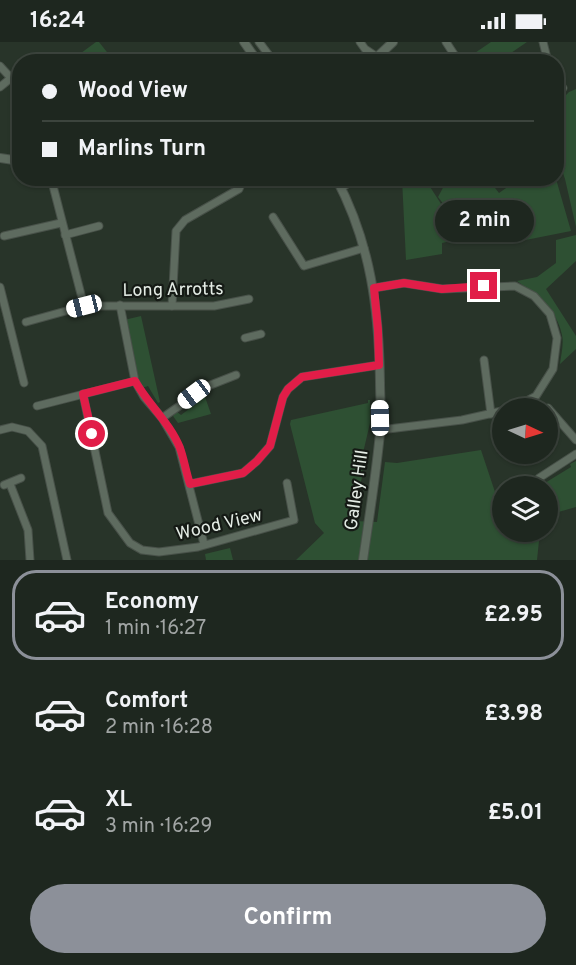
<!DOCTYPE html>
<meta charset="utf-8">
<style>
:root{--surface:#1e271f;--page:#2b332c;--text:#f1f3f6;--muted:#a1a5a4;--line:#3c443d;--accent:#8c9099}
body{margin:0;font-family:Overpass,sans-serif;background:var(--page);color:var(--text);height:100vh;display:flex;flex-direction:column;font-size:22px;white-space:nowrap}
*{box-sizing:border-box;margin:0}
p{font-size:20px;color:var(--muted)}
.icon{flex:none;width:33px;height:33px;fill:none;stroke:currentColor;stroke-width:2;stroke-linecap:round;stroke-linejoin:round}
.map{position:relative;height:518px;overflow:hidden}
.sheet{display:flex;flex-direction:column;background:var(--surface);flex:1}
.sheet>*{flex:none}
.banner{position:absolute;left:12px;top:12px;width:552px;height:132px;border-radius:24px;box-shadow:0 2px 4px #0004,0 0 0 2px var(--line);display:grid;align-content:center;height:132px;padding:0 30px;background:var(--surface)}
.needle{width:39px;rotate:94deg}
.fabs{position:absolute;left:492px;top:356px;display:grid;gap:12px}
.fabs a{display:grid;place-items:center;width:66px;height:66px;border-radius:50%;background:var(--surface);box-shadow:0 2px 4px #0004,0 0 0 2px var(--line);font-size:30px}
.end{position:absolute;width:27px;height:27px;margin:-14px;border:8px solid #e11d48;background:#fff;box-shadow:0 0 0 3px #fff}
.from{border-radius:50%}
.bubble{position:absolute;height:42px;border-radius:21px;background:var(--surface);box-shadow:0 2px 4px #0004,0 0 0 2px var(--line);font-size:20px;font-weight:700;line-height:42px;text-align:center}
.car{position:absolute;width:18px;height:36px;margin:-18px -9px;border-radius:8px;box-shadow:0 0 4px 2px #0007;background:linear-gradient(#fff 24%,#345 0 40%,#fff 0 76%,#345 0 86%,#fff 0)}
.banner b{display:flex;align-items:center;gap:21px;height:57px;font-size:22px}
.banner b+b{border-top:2px solid var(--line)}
.banner i{width:15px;height:15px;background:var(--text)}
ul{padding:10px 0 0;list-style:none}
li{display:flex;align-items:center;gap:18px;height:90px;margin:0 12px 9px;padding:0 18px;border:3px solid transparent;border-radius:24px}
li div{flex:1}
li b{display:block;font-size:22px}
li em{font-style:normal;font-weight:700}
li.current{border-color:var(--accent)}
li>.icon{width:54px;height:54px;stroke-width:1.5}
.action{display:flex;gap:12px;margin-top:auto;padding:12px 30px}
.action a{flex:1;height:69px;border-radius:36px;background:var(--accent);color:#fff;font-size:24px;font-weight:700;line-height:69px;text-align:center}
.status{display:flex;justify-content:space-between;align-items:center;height:42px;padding:0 30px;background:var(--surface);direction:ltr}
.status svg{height:16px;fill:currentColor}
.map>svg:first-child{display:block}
.green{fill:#2e5033}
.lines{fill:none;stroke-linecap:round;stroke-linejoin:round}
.minor-casing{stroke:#485149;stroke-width:9}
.tertiary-casing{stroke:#485149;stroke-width:10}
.minor{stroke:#5e6b5f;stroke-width:7}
.tertiary{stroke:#5e6b5f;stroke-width:8}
.route{stroke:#e11d48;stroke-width:8}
.labels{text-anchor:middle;stroke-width:4.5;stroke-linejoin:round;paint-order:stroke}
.street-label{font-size:18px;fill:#e4ece5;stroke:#151a15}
</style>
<div class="status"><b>16:24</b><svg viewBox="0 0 49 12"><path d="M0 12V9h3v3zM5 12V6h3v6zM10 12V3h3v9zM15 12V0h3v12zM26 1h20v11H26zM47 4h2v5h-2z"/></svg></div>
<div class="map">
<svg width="576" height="518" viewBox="0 0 576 518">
<rect width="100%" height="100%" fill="#283429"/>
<!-- green -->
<g class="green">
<path d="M96 0H99L114 19H81L77 14Z"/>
<path d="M491 0H527L499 19H463Z"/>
<path d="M576 47V185L565 137 557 113 556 55H564L569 50Z"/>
<path d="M402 137H425L443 165 468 187 470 200H468L467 195 442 201V212L406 218Z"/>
<path d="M451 137H488L499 151 519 137H556L571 189 505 202 503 191 474 194V200H472C469 176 451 174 438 155L445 142Z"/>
<path d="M576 193V219L546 247 576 294V307L560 322C561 313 564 302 562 293 557 267 537 254 517 239L537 235 556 221V198Z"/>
<path d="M141 274 160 360 158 361 148 344 142 346 136 329 124 278Z"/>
<path d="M205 355 211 372 178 381 173 374 177 370 181 373Z"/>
<path d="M368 358H370V381L363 411 362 435 356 462 354 479 377 480 385 420 397 421 481 408 498 459 502 458V489H540L537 518H296L324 491 315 481 290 382 291 378 368 361Z"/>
<path d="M576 419V465L548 473V444H540L571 425 570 422Z"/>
<path d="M230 506 233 518H206L205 512Z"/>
</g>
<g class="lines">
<!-- minor casing -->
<g class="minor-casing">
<g id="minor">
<path d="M259 0 274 20"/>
<path d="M360 0 365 7 377 15"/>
<path d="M446 0 459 20"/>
<path d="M543 0 548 20"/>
<path d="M0 24 20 46"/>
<path d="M556 39 563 46"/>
<path d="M0 45 11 36"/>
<path d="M51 136 84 264"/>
<path d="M341 146 357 136"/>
<path d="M273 175 304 224 364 206"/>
<path d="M65 193 99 184"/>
<path d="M4 194 61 181"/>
<path d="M0 245 24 341"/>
<path d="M374 246 404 241 442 247 515 244 534 254 550 272 557 296 553 327 536 354 514 366"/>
<path d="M120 263 135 339 144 355 162 376 179 405 204 502"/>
<path d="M172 264 176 189 185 178 239 147 244 136"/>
<path d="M26 280 84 264H214L249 257"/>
<path d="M245 296 261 292"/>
<path d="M484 318 491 372"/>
<path d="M83 352 108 471 130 501 142 508 159 510 198 505 294 478 287 441"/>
<path d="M37 364 135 339"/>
<path d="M548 366 576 398"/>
<path d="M162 376 208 344 236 333"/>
<path d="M0 388 12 385 28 389 42 404 67 518"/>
<path d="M380 388 462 378 502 369"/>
<path d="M539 436 576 412"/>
<path d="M10 442 28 488 30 518"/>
<path d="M190 442 243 431 257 419 270 404 283 355 288 347 302 335 379 323"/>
<path d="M4 443 21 436"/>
</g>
</g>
<!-- tertiary casing -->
<g class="tertiary-casing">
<g id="tertiary">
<path d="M244 0 258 20"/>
<path d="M376 20 377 15 393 0"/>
<path d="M0 116 20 119"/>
<path d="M336 136C371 202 379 268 380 340 380 357 382 374 380 391 376 433 369 476 363 518"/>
</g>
</g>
<!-- minor -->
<use href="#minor" class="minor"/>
<!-- tertiary -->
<use href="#tertiary" class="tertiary"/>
</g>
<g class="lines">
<!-- route -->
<path class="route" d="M92 392 83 352 135 339C148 362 170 381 180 406 184 417 186 430 190 442L243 431 257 419 270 404 283 355 288 347 302 335 379 323 378 288 374 246 404 241 442 247 484 244"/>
</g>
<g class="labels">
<!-- street labels -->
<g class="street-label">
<text transform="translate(173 247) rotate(-1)" y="6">Long Arrotts</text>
<text transform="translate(356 448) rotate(-82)" y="6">Galley Hill</text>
<text transform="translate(219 482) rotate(-13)" y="6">Wood View</text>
</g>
</g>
</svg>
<div class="fabs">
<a><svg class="needle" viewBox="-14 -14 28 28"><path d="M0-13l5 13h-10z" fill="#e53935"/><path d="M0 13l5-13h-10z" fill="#a1a5a4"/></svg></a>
<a><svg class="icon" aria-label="layers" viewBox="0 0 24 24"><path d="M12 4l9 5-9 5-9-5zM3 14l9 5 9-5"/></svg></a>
</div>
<i class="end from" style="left:92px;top:392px"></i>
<i class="end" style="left:484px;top:244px"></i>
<div class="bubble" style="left:435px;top:158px;width:99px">2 min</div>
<i class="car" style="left:84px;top:264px;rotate:256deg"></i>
<i class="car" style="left:194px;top:352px;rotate:233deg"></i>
<i class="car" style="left:380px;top:376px;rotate:359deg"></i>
<div class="banner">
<b><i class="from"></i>Wood View</b>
<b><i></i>Marlins Turn</b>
</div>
</div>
<section class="sheet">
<ul>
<li class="current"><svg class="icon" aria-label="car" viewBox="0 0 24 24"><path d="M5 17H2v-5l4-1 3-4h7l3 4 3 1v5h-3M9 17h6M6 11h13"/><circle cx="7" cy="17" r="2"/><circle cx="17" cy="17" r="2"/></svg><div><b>Economy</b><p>1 min · 16:27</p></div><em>£2.95</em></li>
<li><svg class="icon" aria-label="car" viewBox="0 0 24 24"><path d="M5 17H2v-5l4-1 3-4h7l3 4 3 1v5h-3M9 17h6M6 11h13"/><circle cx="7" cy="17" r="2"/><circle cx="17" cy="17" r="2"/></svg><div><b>Comfort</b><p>2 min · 16:28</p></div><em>£3.98</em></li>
<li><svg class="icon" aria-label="car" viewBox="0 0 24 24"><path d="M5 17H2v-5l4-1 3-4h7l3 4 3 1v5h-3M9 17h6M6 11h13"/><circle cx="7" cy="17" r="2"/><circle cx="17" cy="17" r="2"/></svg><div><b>XL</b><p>3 min · 16:29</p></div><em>£5.01</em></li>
</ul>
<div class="action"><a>Confirm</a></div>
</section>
